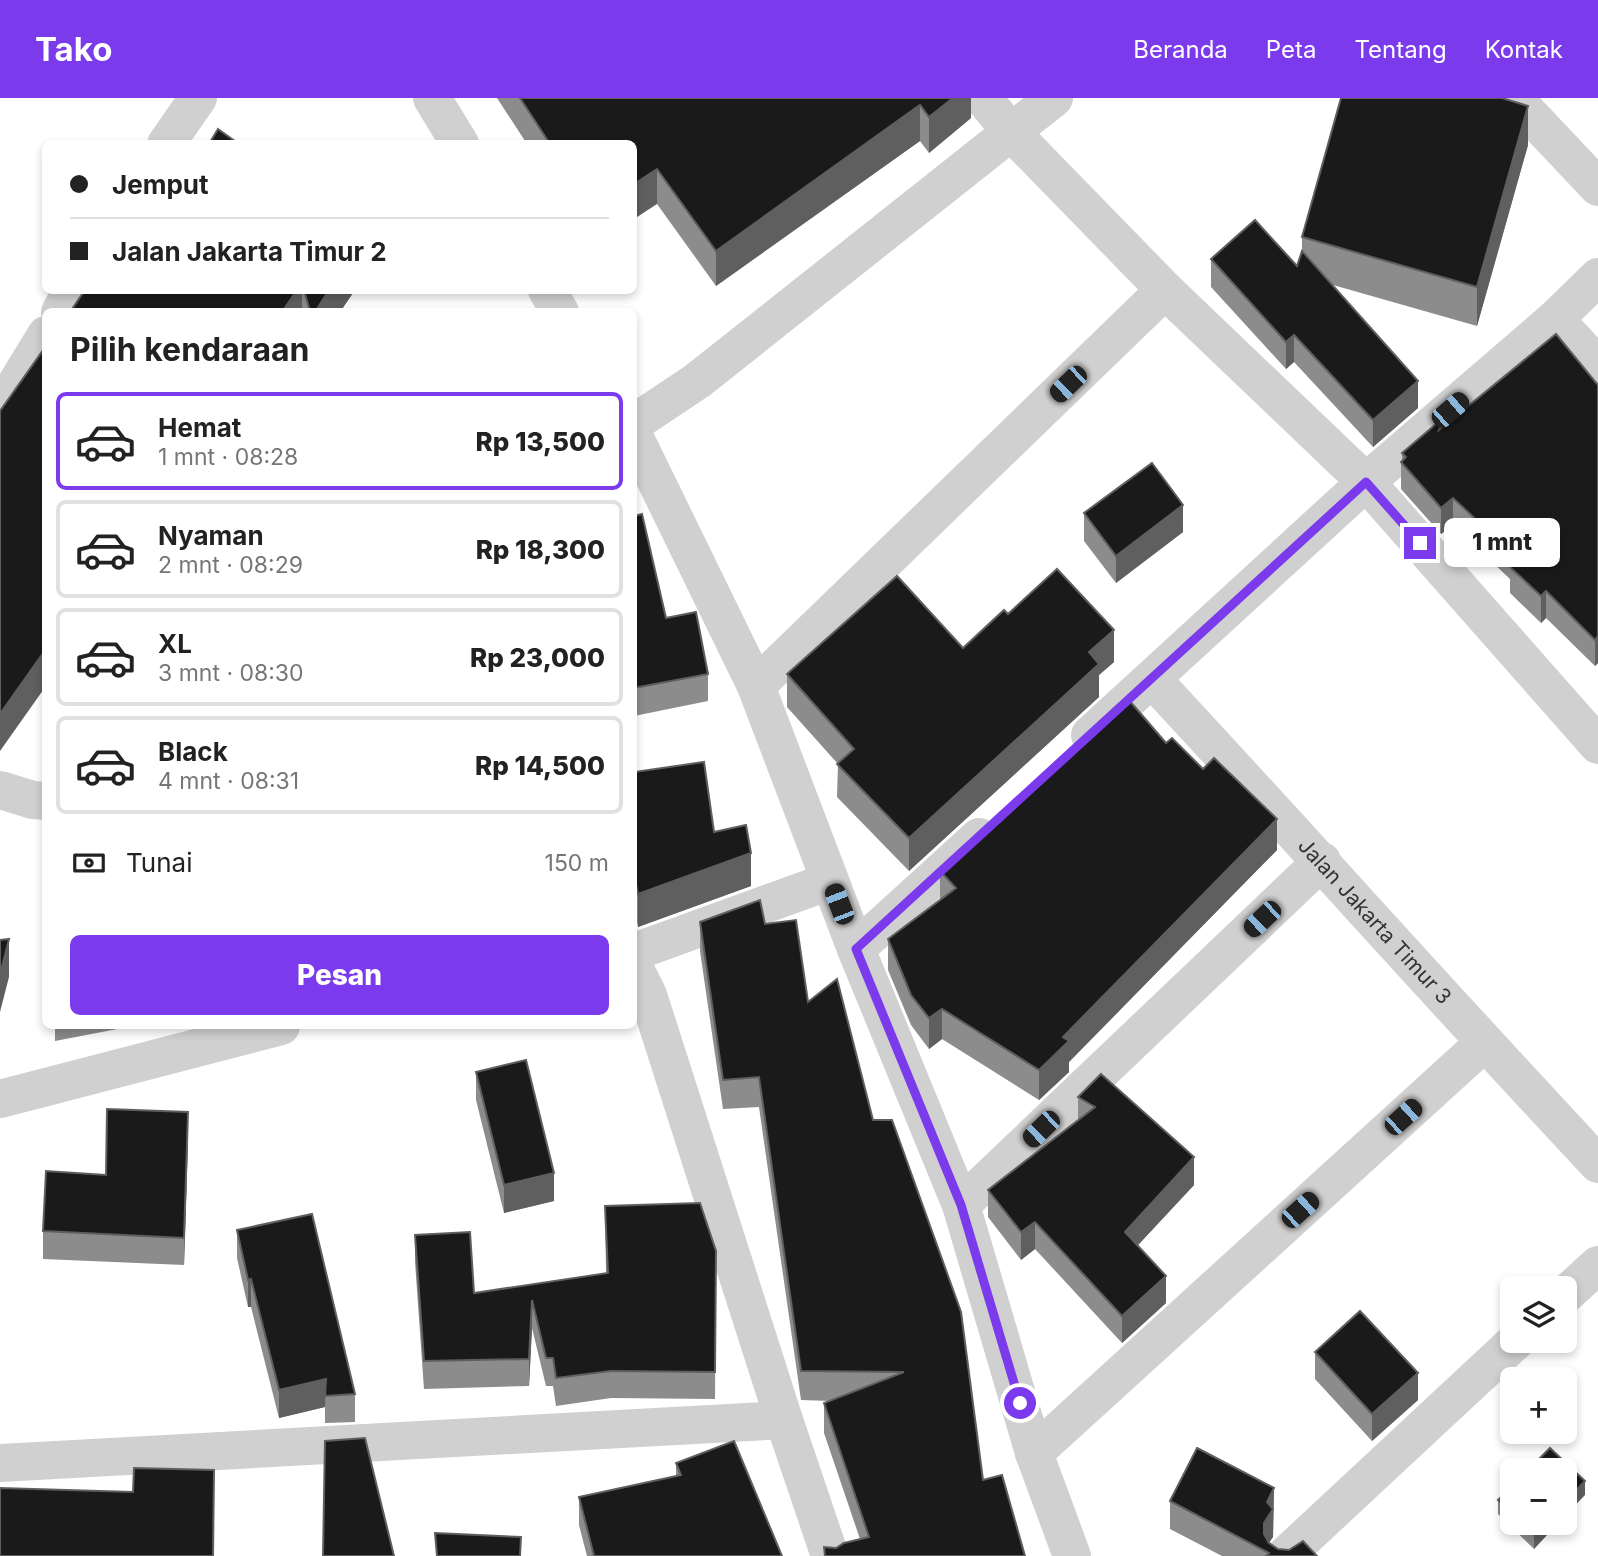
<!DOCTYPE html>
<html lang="id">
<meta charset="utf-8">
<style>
:root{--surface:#fff;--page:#f2f2f2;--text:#222;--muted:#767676;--line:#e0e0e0;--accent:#7c3aed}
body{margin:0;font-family:Inter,sans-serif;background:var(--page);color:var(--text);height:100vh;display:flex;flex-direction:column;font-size:26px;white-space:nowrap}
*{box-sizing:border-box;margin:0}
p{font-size:23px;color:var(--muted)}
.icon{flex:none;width:38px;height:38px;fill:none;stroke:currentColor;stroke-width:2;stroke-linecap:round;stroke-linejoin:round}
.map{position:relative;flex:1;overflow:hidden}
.details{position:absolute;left:42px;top:210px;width:595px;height:721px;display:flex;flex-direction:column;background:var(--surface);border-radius:10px;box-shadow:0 4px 10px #0003}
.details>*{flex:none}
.hud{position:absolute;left:42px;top:42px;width:595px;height:154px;border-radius:10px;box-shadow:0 4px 10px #0003;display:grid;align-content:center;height:154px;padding:0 28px;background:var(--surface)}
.buttons{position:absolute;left:1500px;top:1178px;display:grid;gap:14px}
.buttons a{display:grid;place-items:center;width:77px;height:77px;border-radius:10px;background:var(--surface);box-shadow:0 4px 10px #0003;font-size:35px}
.end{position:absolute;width:32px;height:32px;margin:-16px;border:9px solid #7c3aed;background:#fff;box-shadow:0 0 0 4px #fff}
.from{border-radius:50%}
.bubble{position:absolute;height:49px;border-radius:10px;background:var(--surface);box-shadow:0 4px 10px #0003;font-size:23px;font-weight:800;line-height:49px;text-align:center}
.car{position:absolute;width:21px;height:42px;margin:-21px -10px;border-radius:9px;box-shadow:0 0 5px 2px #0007;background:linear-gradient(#222 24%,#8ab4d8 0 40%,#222 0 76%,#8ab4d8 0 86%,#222 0)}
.hud b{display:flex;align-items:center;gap:24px;height:66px;font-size:26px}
.hud b+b{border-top:2px solid var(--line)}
.hud i{width:18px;height:18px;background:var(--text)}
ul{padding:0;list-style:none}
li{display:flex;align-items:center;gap:21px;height:98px;margin:0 14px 10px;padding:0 14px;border:4px solid var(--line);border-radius:10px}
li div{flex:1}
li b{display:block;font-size:26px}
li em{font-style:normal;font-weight:800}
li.on{border-color:var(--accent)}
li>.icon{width:63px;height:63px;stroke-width:1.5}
h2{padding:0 28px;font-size:32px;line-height:84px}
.pay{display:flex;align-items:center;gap:18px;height:77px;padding:0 28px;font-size:26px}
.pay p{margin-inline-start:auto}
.action{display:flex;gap:14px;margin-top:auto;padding:14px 28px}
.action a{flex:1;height:80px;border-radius:10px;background:var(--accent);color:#fff;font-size:28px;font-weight:800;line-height:80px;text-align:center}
header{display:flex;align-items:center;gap:42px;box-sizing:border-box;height:98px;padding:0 35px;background:var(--accent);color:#fff}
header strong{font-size:33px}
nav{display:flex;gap:38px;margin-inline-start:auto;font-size:24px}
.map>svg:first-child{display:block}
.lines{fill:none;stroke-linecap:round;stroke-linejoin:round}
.street{stroke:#d0d0d0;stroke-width:38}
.wall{fill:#8c8c8c}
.shaded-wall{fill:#5f5f5f}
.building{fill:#1a1a1a;stroke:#5f5f5f;stroke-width:2}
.route{stroke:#7c3aed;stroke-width:9}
.labels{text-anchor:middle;stroke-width:7;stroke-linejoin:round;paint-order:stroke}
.street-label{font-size:21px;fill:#333;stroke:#fff}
</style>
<header>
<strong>Tako</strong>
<nav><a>Beranda</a><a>Peta</a><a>Tentang</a><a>Kontak</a></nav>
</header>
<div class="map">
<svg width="1598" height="1458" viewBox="0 0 1598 1458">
<rect width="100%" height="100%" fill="#fff"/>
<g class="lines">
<!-- street -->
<g class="street">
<path d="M432 0 460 46"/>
<path d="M983 0 1012 35 1165 192 1366 384 1598 647"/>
<path d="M1514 0 1598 89"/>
<path d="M166 46 198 0"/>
<path d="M547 192 560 214"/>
<path d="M60 214 72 192"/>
<path d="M1555 221 1598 268"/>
<path d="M0 312 46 237"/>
<path d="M634 325 697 283 1054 0"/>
<path d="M634 338 756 588 856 851 961 1107 1034 1355 1072 1458"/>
<path id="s1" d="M1152 581C1302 742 1448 906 1598 1066"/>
<path d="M756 588 1165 192"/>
<path d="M1090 637 1366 384 1555 221 1598 179"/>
<path d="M0 692 33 702 46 703"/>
<path d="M856 851 979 739"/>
<path d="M634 854 830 783"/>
<path d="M634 869 648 897 784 1322 830 1458"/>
<path d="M0 1001 281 928"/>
<path d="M961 1107 1322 763"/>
<path d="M1564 1198 1598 1167"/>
<path d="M1034 1355 1484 945"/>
<path d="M0 1365 784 1322"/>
<path d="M1285 1458 1517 1242"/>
</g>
</g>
<!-- wall -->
<g class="wall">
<path d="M497 0H971V20L929 55 920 43 716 188 657 106 634 46H527Z"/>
<path d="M1528 47 1477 228 1333 187 1418 310 1373 349 1294 264 1286 271 1211 189V161L1297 168 1302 153V139Z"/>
<path d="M85 192H355L340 214H70Z"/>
<path d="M1598 287V565L1595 568 1546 520 1541 525 1510 495V481L1453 427 1441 436 1401 391V364L1402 363V355L1443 329Z"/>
<path d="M1084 415 1183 434 1116 485 1084 443Z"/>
<path d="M634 418 666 520 708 576V603L634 618Z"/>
<path d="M1008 516 1114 564 1099 577V599L909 773 837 699 838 666 787 609V576L963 550Z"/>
<path d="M1166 645 1277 752 1069 964V974L1039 1002 942 941 929 951 911 927 888 872V841L940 802V773Z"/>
<path d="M634 674 714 734 751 788 638 829 635 814Z"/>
<path d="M700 824 765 826 873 1022 983 1382 1025 1458H824V1449L836 1450 860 1441 824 1335V1305L831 1303 801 1302 759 1009 723 1011 700 853Z"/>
<path d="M55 928H133L55 943Z"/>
<path d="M476 974 554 1103 504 1115 476 1002Z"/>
<path d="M1101 976 1194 1087 1138 1147 1166 1205 1122 1245 1035 1151 1021 1162 988 1119V1092L1078 1023V999Z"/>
<path d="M188 1042 184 1167 43 1161V1133L106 1077Z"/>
<path d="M605 1108 716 1153 715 1301 611 1300 556 1308 553 1288H546L532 1230 529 1288 424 1291 415 1164V1137L474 1195 606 1175Z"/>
<path d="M237 1132 355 1296V1324L325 1325V1309L279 1320 251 1209H248L237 1160Z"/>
<path d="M1315 1254 1418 1302 1372 1343 1315 1281Z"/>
<path d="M676 1365 782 1458H587L579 1427V1399L676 1378Z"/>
<path d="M1512 1388V1424H1559L1534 1451 1498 1416V1402Z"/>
<path d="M1274 1390 1273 1439 1269 1445 1278 1451 1317 1458H1222L1170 1431V1403Z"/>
</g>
<!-- shaded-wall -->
<g class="shaded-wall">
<path d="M953 0H971V20L929 55V19Z"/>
<path d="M920 7V43L716 188V153Z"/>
<path d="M1528 8V47L1477 228V189Z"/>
<path d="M657 71V106L634 121V86Z"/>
<path d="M297 192H302V214H282Z"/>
<path d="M329 192H355L340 214H315Z"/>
<path d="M1294 237V264L1286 271V244Z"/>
<path d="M1418 283V310L1373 349V322Z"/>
<path d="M1453 400V427L1441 436V410Z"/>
<path d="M1183 407V434L1116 485V458Z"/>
<path d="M1546 493V520L1541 525V498Z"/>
<path d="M1114 532V564L1099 577V599L909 773V740L1089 554Z"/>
<path d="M1598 538V565L1595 568V542Z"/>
<path d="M46 551V588L0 653V616Z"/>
<path d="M1277 721V752L1069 964V974L1039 1002V972L1063 939Z"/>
<path d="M751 755V788L638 829V796Z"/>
<rect x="634" y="781" width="1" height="33"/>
<path d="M9 841V879L0 914V877Z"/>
<path d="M942 911V941L929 951V920Z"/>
<path d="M188 1014V1042L184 1167V1140Z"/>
<path d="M1194 1059V1087L1125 1161V1134Z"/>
<path d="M554 1075V1103L504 1115V1087Z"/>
<path d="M1035 1124V1151L1021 1162V1134Z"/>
<path d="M1166 1178V1205L1122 1245V1218Z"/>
<path d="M251 1181V1209H248V1182Z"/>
<path d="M532 1202V1230L529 1288V1261Z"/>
<path d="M1418 1275V1302L1372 1343V1316Z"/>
<path d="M326 1281 325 1309 279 1320V1292Z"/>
<path d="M1585 1383V1397L1564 1419V1405Z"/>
<path d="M1274 1390 1273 1439 1264 1452V1425L1267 1404Z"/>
<path d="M1546 1424H1559L1534 1451V1436Z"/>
</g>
<!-- building -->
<g class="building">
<path d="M520 0H953L929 19 920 7 716 153 657 71 634 86V46H550Z"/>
<path d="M1341 0H1502L1528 8 1477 189 1302 139Z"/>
<path d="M218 31 239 46H209Z"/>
<path d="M1255 122 1297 168 1302 153 1418 283 1373 322 1294 237 1286 244 1211 161Z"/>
<path d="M85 192H297L282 214H70Z"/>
<path d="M304 192H329L315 214H310Z"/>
<path d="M1556 236 1598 287V538L1595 542 1546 493 1541 498 1510 469 1518 461 1453 400 1441 410 1401 364 1406 359 1402 355 1443 320 1439 332Z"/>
<path d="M46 248V551L0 616V313Z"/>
<path d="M1152 365 1183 407 1116 458 1084 415Z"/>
<path d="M642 416 666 520 696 514 708 576 634 590V418Z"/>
<path d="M1057 471 1114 532 1089 554 1099 566 909 740 837 666 854 651 787 576 897 478 963 550 1004 512 1008 516Z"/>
<path d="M1128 601 1166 645 1172 640 1203 671 1214 660 1277 721 1063 939 1069 943 1039 972 942 911 929 920 911 897 888 841 956 790 940 773Z"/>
<path d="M704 664 714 734 746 727 751 755 638 796 635 781H634V674Z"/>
<path d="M760 802 765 826 796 822 808 904 837 881 873 1022H892L961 1214 983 1382 1002 1377 1025 1458H825L824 1449 836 1450 844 1445 869 1439 824 1305 904 1274 801 1273 759 979 723 982 700 824Z"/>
<path d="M9 841 0 877V842Z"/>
<path d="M526 962 554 1075 504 1087 476 974Z"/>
<path d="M1101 976 1194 1059 1125 1134 1166 1178 1122 1218 1035 1124 1021 1134 988 1092 1095 1009 1078 999Z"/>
<path d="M107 1011 188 1014 184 1140 43 1133 46 1073 106 1077Z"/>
<path d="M700 1105 716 1153 715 1274 611 1273 556 1280 553 1260H546L532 1202 529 1261 424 1263 415 1137 470 1134 474 1195 608 1175 605 1108Z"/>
<path d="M312 1116 355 1296 325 1298 326 1281 279 1292 251 1181 248 1182 237 1132Z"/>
<path d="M1360 1213 1418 1275 1372 1316 1315 1254Z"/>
<path d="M365 1340 394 1458H323L325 1343Z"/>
<path d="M734 1343 782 1458H594L579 1399 681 1377 676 1365Z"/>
<path d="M1197 1350 1274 1390 1267 1404 1273 1411 1264 1425V1436L1269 1445 1278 1451 1289 1452 1303 1443 1317 1458H1266L1269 1455 1170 1403Z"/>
<path d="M1550 1350 1585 1383 1564 1405V1372H1528Z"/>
<path d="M134 1370 214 1372 213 1458H0V1390L133 1394Z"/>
<path d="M1512 1388V1415L1498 1402Z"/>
<path d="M1522 1424H1546L1534 1436Z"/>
<path d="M435 1435 521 1439 520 1458H437Z"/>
</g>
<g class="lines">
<!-- route -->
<path class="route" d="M1020 1305 961 1107 856 851 1366 384 1420 445"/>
</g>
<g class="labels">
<!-- street labels -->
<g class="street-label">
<text dy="7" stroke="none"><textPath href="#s1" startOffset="329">Jalan Jakarta Timur 3</textPath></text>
</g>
</g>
</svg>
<div class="buttons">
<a><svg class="icon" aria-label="layers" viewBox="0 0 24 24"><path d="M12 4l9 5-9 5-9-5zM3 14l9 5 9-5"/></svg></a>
<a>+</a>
<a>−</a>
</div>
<i class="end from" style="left:1020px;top:1305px"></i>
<i class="end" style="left:1420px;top:445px"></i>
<div class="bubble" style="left:1444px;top:420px;width:116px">1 mnt</div>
<i class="car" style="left:1068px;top:286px;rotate:226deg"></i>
<i class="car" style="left:1450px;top:312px;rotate:49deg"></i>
<i class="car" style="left:839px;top:806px;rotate:339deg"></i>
<i class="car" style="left:1262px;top:821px;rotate:227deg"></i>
<i class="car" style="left:1403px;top:1019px;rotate:48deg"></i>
<i class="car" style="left:1041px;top:1031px;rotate:226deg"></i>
<i class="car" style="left:1300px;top:1112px;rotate:48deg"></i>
<div class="hud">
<b><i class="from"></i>Jemput</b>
<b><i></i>Jalan Jakarta Timur 2</b>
</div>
<section class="details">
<h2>Pilih kendaraan</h2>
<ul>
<li class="on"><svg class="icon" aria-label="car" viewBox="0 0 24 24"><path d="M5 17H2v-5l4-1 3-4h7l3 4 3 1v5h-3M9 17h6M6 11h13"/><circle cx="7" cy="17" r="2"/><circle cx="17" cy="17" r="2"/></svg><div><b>Hemat</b><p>1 mnt · 08:28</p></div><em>Rp 13,500</em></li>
<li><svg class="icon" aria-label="car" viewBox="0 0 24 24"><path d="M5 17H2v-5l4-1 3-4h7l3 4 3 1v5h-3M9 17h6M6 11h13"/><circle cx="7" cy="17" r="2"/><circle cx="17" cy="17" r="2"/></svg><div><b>Nyaman</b><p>2 mnt · 08:29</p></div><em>Rp 18,300</em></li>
<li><svg class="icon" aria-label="car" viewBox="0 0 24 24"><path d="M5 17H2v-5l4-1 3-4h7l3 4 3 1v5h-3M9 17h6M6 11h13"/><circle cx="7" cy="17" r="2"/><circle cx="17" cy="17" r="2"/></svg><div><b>XL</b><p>3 mnt · 08:30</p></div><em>Rp 23,000</em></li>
<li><svg class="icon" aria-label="car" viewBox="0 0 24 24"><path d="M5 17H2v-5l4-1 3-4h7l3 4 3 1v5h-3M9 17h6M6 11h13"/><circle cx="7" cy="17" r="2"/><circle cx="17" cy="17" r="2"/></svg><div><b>Black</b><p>4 mnt · 08:31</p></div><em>Rp 14,500</em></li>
</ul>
<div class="pay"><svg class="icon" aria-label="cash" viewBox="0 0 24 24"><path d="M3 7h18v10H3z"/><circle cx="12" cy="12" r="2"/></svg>Tunai<p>150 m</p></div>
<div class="action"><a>Pesan</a></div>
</section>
</div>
